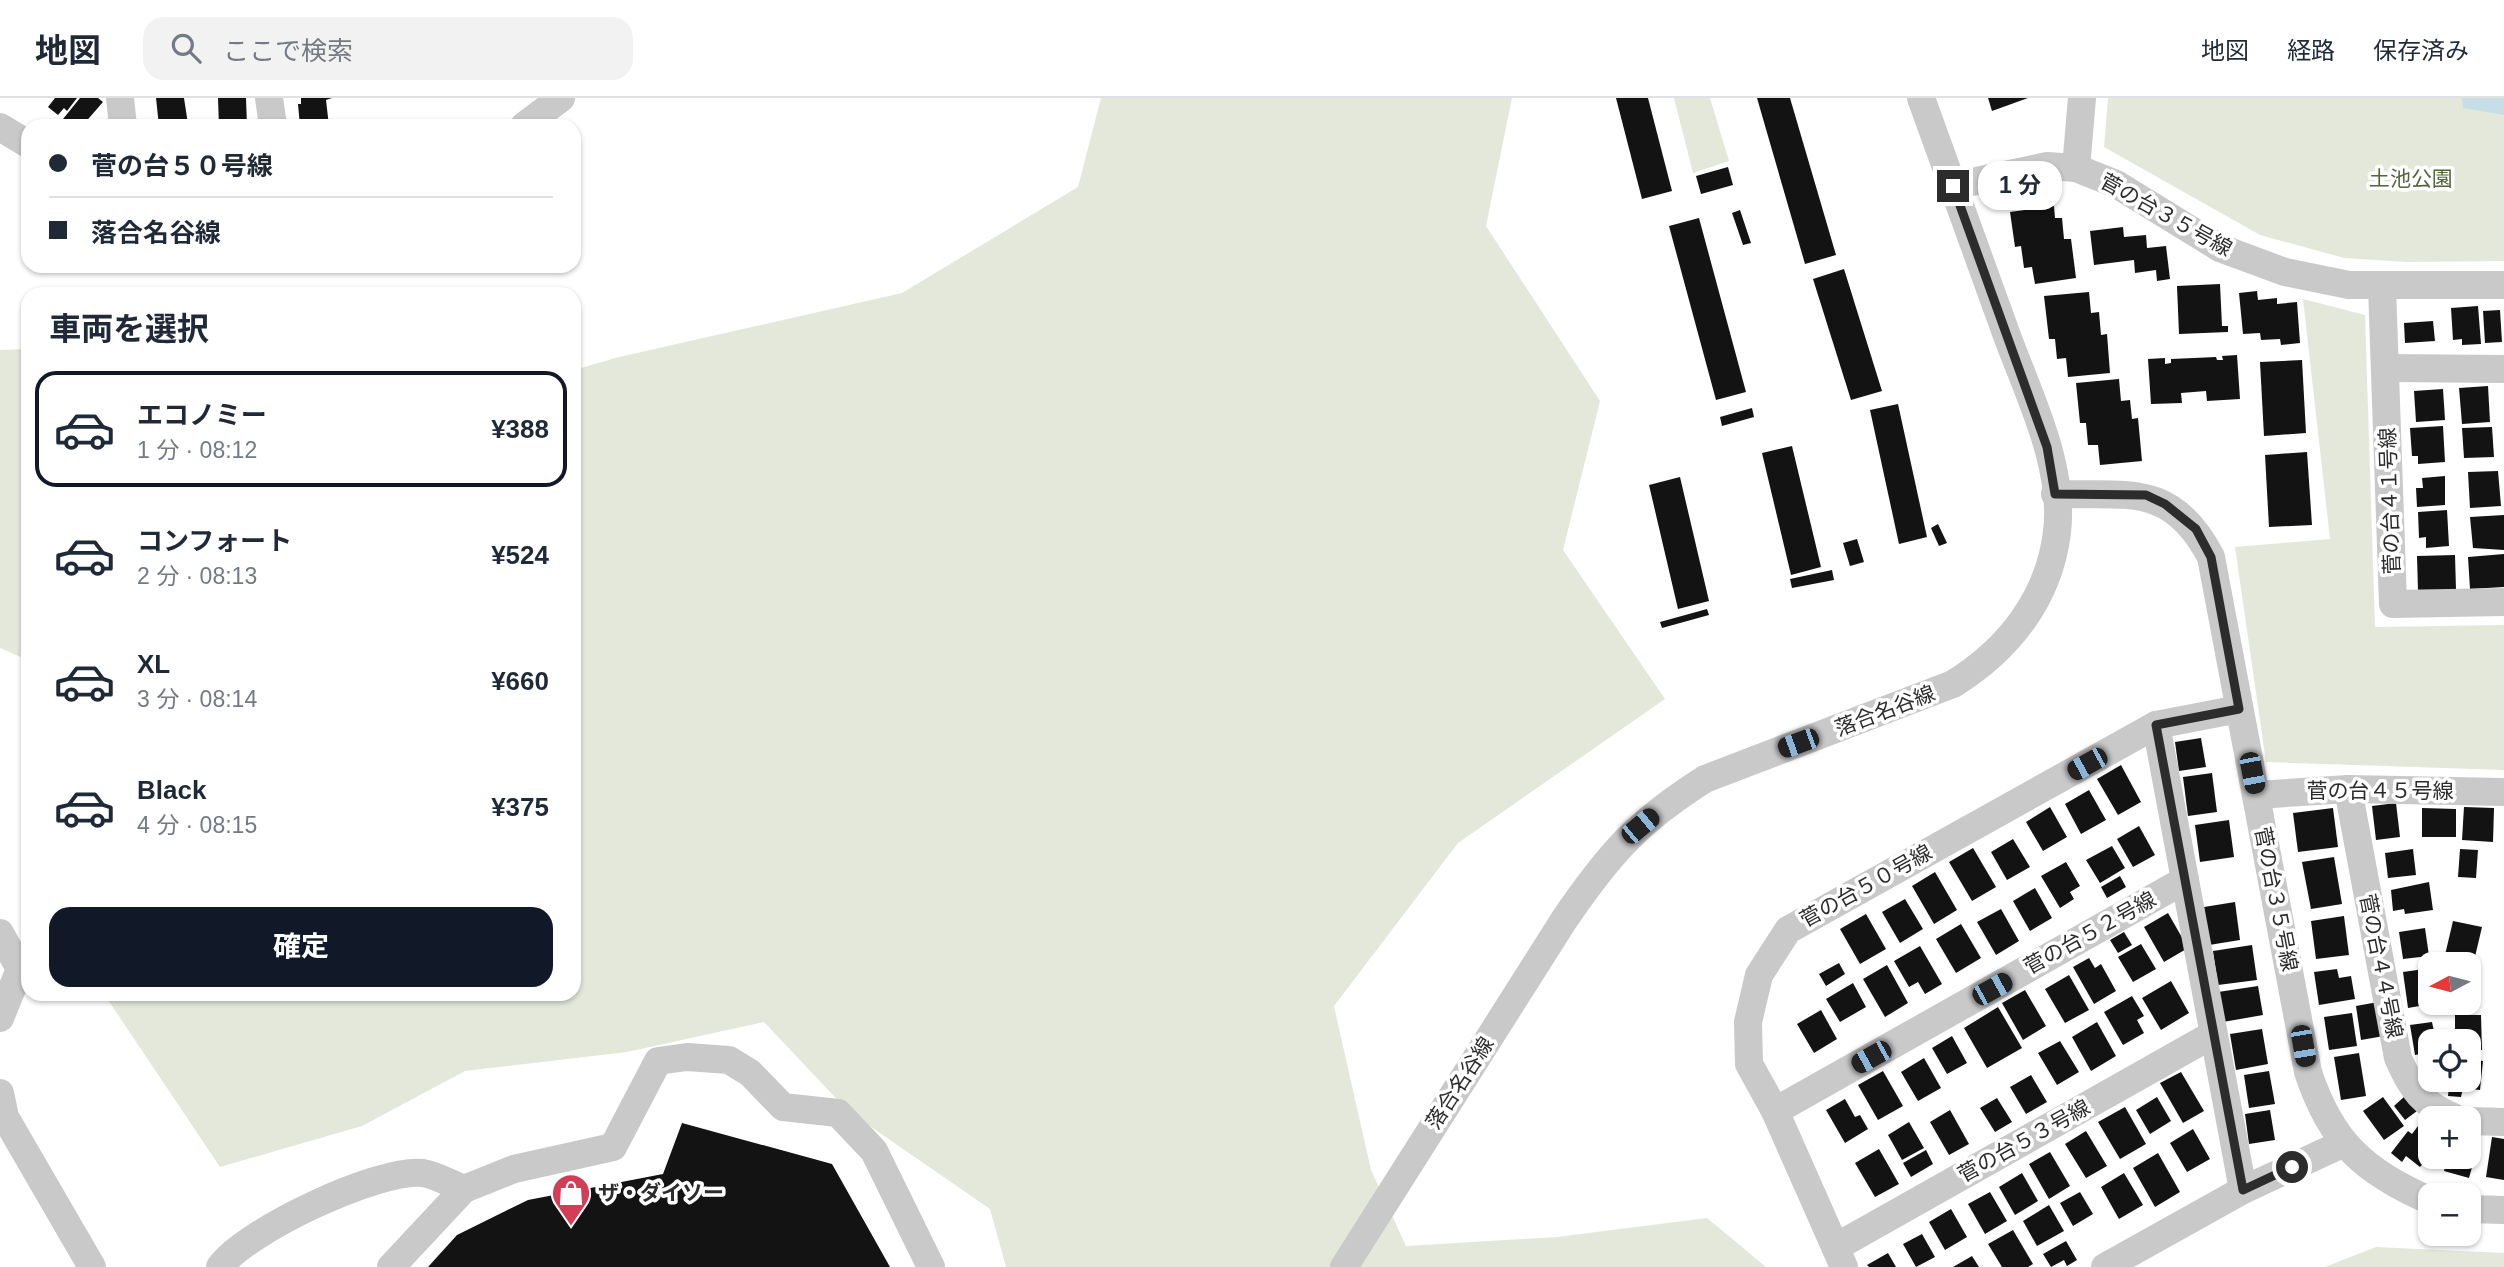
<!DOCTYPE html>
<html lang="ja">
<meta charset="utf-8">
<style>
:root{--surface:#fff;--page:#f2f2f3;--text:#1f2937;--muted:#747a83;--line:#e0e1e3;--accent:#111827}
body{margin:0;font-family:Arial,"Noto Sans JP",sans-serif;background:var(--page);color:var(--text);height:100vh;display:flex;flex-direction:column;font-size:26px;white-space:nowrap}
*{box-sizing:border-box;margin:0}
p{font-size:23px;color:var(--muted)}
.icon{flex:none;width:38px;height:38px;fill:none;stroke:currentColor;stroke-width:2;stroke-linecap:round;stroke-linejoin:round}
.map{position:relative;flex:1;overflow:hidden}
.side{position:absolute;left:21px;top:189px;width:560px;height:714px;display:flex;flex-direction:column;background:var(--surface);border-radius:21px;box-shadow:0 2px 5px #0004}
.side>*{flex:none}
.top-card{position:absolute;left:21px;top:21px;width:560px;height:154px;border-radius:21px;box-shadow:0 2px 5px #0004;display:grid;align-content:center;height:154px;padding:0 28px;background:var(--surface)}
.needle{width:46px;rotate:263deg}
.buttons{position:absolute;left:2418px;top:854px;display:grid;gap:14px}
.buttons a{display:grid;place-items:center;width:63px;height:63px;border-radius:14px;background:var(--surface);box-shadow:0 2px 5px #0004;font-size:35px}
.end{position:absolute;width:32px;height:32px;margin:-16px;border:9px solid #2c2c2c;background:#fff;box-shadow:0 0 0 4px #fff}
.from{border-radius:50%}
.bubble{position:absolute;height:49px;border-radius:21px;background:var(--surface);box-shadow:0 2px 5px #0004;font-size:23px;font-weight:700;line-height:49px;text-align:center}
.car{position:absolute;width:21px;height:42px;margin:-21px -10px;border-radius:9px;box-shadow:0 0 5px 2px #0007;background:linear-gradient(#222 24%,#8ab4d8 0 40%,#222 0 76%,#8ab4d8 0 86%,#222 0)}
.top-card b{display:flex;align-items:center;gap:24px;height:66px;font-size:26px}
.top-card b+b{border-top:2px solid var(--line)}
.top-card i{width:18px;height:18px;background:var(--text)}
ul{padding:0;list-style:none}
li{display:flex;align-items:center;gap:21px;height:116px;margin:0 14px 10px;padding:0 14px;border:4px solid transparent;border-radius:21px}
li div{flex:1}
li b{display:block;font-size:26px}
li em{font-style:normal;font-weight:700}
li.on{border-color:var(--accent)}
li>.icon{width:63px;height:63px;stroke-width:1.5}
h2{padding:0 28px;font-size:32px;line-height:84px}
.action{display:flex;gap:14px;margin-top:auto;padding:14px 28px}
.action a{flex:1;height:80px;border-radius:21px;background:var(--accent);color:#fff;font-size:28px;font-weight:700;line-height:80px;text-align:center}
header{display:flex;align-items:center;gap:42px;box-sizing:border-box;height:98px;padding:0 35px;background:var(--surface);border-bottom:2px solid var(--line)}
header strong{font-size:33px}
nav{display:flex;gap:38px;margin-inline-start:auto;font-size:24px}
.search{width:490px;height:63px;background:var(--page);display:flex;align-items:center;gap:18px;box-sizing:border-box;padding:0 24px;border-radius:21px;color:var(--muted);font-size:26px}
.map>svg:first-child{display:block}
.green{fill:#e3e8db}
.water{fill:#c8dee7}
.building{fill:#131313}
.lines{fill:none;stroke-linecap:round;stroke-linejoin:round}
.minor{stroke:#c9c9c9;stroke-width:28}
.route{stroke:#2c2c2c;stroke-width:9}
.labels{text-anchor:middle;stroke-width:7;stroke-linejoin:round;paint-order:stroke}
.park-label{font-size:21px;fill:#53633e;stroke:#fff}
.street-label{font-size:21px;fill:#2c2c2c;stroke:#fff}
.poi-label{font-size:21px;font-weight:bold;fill:#2c2c2c;stroke:#fff;text-anchor:start}
</style>
<header>
<strong>地図</strong>
<div class="search"><svg class="icon" aria-label="search" viewBox="0 0 24 24"><circle cx="10" cy="10" r="6"/><path d="M15 15l6 6"/></svg>ここで検索</div>
<nav><a>地図</a><a>経路</a><a>保存済み</a></nav>
</header>
<div class="map">
<svg width="2504" height="1169" viewBox="0 0 2504 1169">
<rect width="100%" height="100%" fill="#fff"/>
<!-- green -->
<g class="green">
<path d="M1101 0H1512L1486 128 1600 303 1563 452 1665 601 1458 745 1334 908 1371 1072 1406 1148 1557 1139 1707 1120 1766 1169H1006L990 1111 848 1013 764 924 627 954 465 973 362 1028 220 1069 104 896H574V272L619 259 902 195 1078 89Z"/>
<path d="M1674 0H1710L1729 63 1693 75Z"/>
<path d="M2108 0H2504V163L2407 164 2344 160 2260 137 2104 49Z"/>
<path d="M2303 201 2365 217 2375 529 2504 527V672L2266 664 2235 449 2330 441Z"/>
<path d="M24 251 28 252V584L23 560 0 550V252Z"/>
<path d="M2376 1149 2504 1155V1169H2325Z"/>
</g>
<!-- water -->
<path class="water" d="M2462 0H2504V17L2463 10Z"/>
<!-- building -->
<g class="building">
<path d="M55 0H77L67 13 64 10 58 17 48 9Z"/>
<path d="M80 0H98L103 4 83 27 71 28 63 21Z"/>
<path d="M156 0H184L188 26 159 28Z"/>
<path d="M218 0H246L247 28H219Z"/>
<path d="M301 0H332L326 2 329 28H300L298 6H301Z"/>
<path d="M1616 0H1648L1672 93 1642 101Z"/>
<path d="M1757 0H1790L1836 157 1805 166Z"/>
<path d="M1988 0H2028L1992 13Z"/>
<path d="M1728 69 1733 87 1701 96 1696 78Z"/>
<path d="M2054 108 2055 120H2062L2064 141H2071L2076 180 2035 186 2032 169 2024 170 2021 148 2015 149 2010 114Z"/>
<path d="M1740 112 1751 145 1743 147 1732 115Z"/>
<path d="M1699 120 1746 294 1716 302 1669 128Z"/>
<path d="M2123 129 2124 139 2146 137 2147 150 2166 148 2170 181 2157 183 2156 172 2135 175 2134 162 2094 167 2090 133Z"/>
<path d="M1844 171 1882 293 1851 302 1813 181Z"/>
<path d="M2220 186 2222 228H2228V234L2179 236 2177 188Z"/>
<path d="M2257 193 2258 202 2277 200V206L2297 204 2300 245 2281 247 2280 241 2261 242 2260 235 2243 236 2239 195Z"/>
<path d="M2089 194 2091 215 2099 214 2101 237 2107 236 2110 275 2068 279 2066 260 2057 261 2055 241H2049L2044 198Z"/>
<path d="M2478 208 2481 246 2462 247V241L2453 242 2451 210Z"/>
<path d="M2500 212 2502 244 2485 245 2483 213Z"/>
<path d="M2433 223 2435 243 2405 245 2404 225Z"/>
<path d="M2237 257 2240 301 2207 303 2206 293 2181 295 2182 305 2151 306 2148 261 2165 260V266L2171 265V261L2216 259 2217 262H2223L2222 258Z"/>
<path d="M2302 262 2306 335 2264 338 2260 264Z"/>
<path d="M2119 281 2121 303 2130 302 2132 321 2138 320 2142 363 2100 367 2098 347H2088L2086 325H2080L2076 285Z"/>
<path d="M2488 288 2490 324 2462 326 2459 290Z"/>
<path d="M2443 291 2445 322 2416 324 2414 293Z"/>
<path d="M1898 306 1927 439 1899 446 1870 312Z"/>
<path d="M1752 310 1754 319 1722 328 1720 319Z"/>
<path d="M2443 328 2445 364 2418 366V358H2412L2410 330Z"/>
<path d="M2492 329 2494 359 2464 360 2462 330Z"/>
<path d="M1792 348 1821 469 1791 477 1762 355Z"/>
<path d="M2307 354 2312 427 2269 429 2265 357Z"/>
<path d="M2498 373 2501 408 2470 410 2468 374Z"/>
<path d="M2445 378V407L2417 409 2416 390H2423L2422 380Z"/>
<path d="M1680 379 1709 503 1678 511 1649 387Z"/>
<path d="M2447 412 2449 448 2426 450V439L2419 440 2418 414Z"/>
<path d="M2504 417V452L2473 450 2470 419Z"/>
<path d="M1938 426 1947 445 1939 448 1931 430Z"/>
<path d="M1857 441 1864 464 1850 468 1843 445Z"/>
<path d="M2504 456V489L2470 491 2468 459Z"/>
<path d="M2455 457 2456 492 2418 493 2417 458Z"/>
<path d="M1832 472 1834 482 1792 490 1790 481Z"/>
<path d="M1707 511 1709 517 1662 530 1660 524Z"/>
<path d="M2201 640 2206 669 2179 673 2175 644Z"/>
<path d="M2121 667 2141 704 2118 717 2097 681Z"/>
<path d="M2212 675 2217 714 2188 718 2183 679Z"/>
<path d="M2089 692 2106 722 2081 736 2065 706Z"/>
<path d="M2396 705 2400 739 2376 742 2372 708Z"/>
<path d="M2050 709 2067 739 2043 753 2026 724Z"/>
<path d="M2464 709 2494 710 2493 744 2462 742Z"/>
<path d="M2333 710 2338 749 2298 754 2293 715Z"/>
<path d="M2422 710 2456 711V739H2422Z"/>
<path d="M2229 722 2234 759 2200 764 2195 727Z"/>
<path d="M2139 728 2155 757 2133 769 2117 741Z"/>
<path d="M2013 741 2030 769 2007 782 1991 754Z"/>
<path d="M2112 748 2125 770 2100 785 2086 762Z"/>
<path d="M1973 750 1996 789 1972 803 1949 764Z"/>
<path d="M2413 751 2416 777 2388 780 2385 755Z"/>
<path d="M2460 751 2478 752 2476 780 2458 779Z"/>
<path d="M2334 759 2342 806 2311 811 2302 764Z"/>
<path d="M2066 764 2080 788 2070 794 2074 801 2060 810 2041 778Z"/>
<path d="M1935 774 1957 812 1934 826 1912 788Z"/>
<path d="M2120 778 2126 789 2107 800 2101 789Z"/>
<path d="M2429 784 2433 812 2405 816 2404 811 2393 813 2391 792Z"/>
<path d="M2035 790 2052 820 2030 833 2013 803Z"/>
<path d="M1905 801 1923 831 1900 845 1882 814Z"/>
<path d="M2235 804 2240 842 2209 847 2204 809Z"/>
<path d="M2001 811 2019 843 1996 857 1977 824Z"/>
<path d="M2168 815 2188 850 2164 864 2144 829Z"/>
<path d="M1866 816 1886 851 1860 866 1840 831Z"/>
<path d="M2344 818 2349 857 2316 861 2311 823Z"/>
<path d="M2453 823 2482 829 2474 863 2445 857Z"/>
<path d="M1961 826 1981 860 1956 875 1936 841Z"/>
<path d="M2425 830 2429 858 2403 861 2399 834Z"/>
<path d="M2124 834 2132 847 2118 855 2110 842Z"/>
<path d="M2141 846 2156 871 2133 884 2118 859Z"/>
<path d="M2252 847 2257 882 2218 887 2213 853Z"/>
<path d="M1920 848 1942 886 1925 896 1918 884 1909 889 1894 863Z"/>
<path d="M2089 860 2095 870 2101 866 2116 893 2094 906 2073 869Z"/>
<path d="M1839 865 1845 876 1826 888 1819 876Z"/>
<path d="M1887 867 1908 905 1885 919 1863 881Z"/>
<path d="M2431 870V906L2408 910 2403 874Z"/>
<path d="M2469 870H2481L2480 906H2469Z"/>
<path d="M2337 871 2339 880 2351 878 2355 901 2319 907 2314 874Z"/>
<path d="M2069 877 2089 912 2065 925 2045 891Z"/>
<path d="M2171 883 2189 915 2161 932 2142 900Z"/>
<path d="M1853 885 1866 909 1840 924 1826 901Z"/>
<path d="M2258 888 2263 917 2223 924 2218 894Z"/>
<path d="M2025 892 2046 928 2023 942 2002 905Z"/>
<path d="M2132 898 2144 918 2137 922 2144 935 2123 947 2104 914Z"/>
<path d="M2378 904 2384 938 2361 942 2356 908Z"/>
<path d="M1998 909 2022 950 1987 970 1964 930Z"/>
<path d="M1821 912 1837 941 1814 955 1797 926Z"/>
<path d="M2352 915 2357 948 2329 952 2324 919Z"/>
<path d="M2455 917H2481L2482 952H2469V943H2455Z"/>
<path d="M2097 924 2116 958 2091 973 2072 939Z"/>
<path d="M2432 924 2436 943H2431V954L2415 957 2410 927Z"/>
<path d="M2262 931 2268 966 2236 972 2230 936Z"/>
<path d="M1952 938 1967 965 1947 976 1932 950Z"/>
<path d="M2060 943 2079 974 2057 987 2038 955Z"/>
<path d="M2359 955 2366 998 2341 1002 2334 959Z"/>
<path d="M1924 960 1941 990 1918 1003 1901 974Z"/>
<path d="M2469 961 2483 963 2480 992 2463 990 2461 999 2448 998 2449 988H2443L2444 982H2469Z"/>
<path d="M1883 973 1903 1008 1878 1022 1858 987Z"/>
<path d="M2269 973 2275 1006 2249 1010 2244 977Z"/>
<path d="M2181 974 2204 1013 2183 1025 2160 985Z"/>
<path d="M2031 977 2047 1004 2026 1016 2010 989Z"/>
<path d="M2405 998 2417 1013 2405 1022 2394 1008Z"/>
<path d="M2157 999 2171 1023 2150 1036 2136 1012Z"/>
<path d="M2383 999 2404 1028 2384 1042 2363 1013Z"/>
<path d="M1997 1000 2012 1024 1995 1034 1980 1010Z"/>
<path d="M1845 1001 1855 1019 1860 1017 1868 1031 1845 1045 1826 1012Z"/>
<path d="M2125 1009 2146 1046 2120 1061 2098 1024Z"/>
<path d="M1950 1012 1969 1046 1949 1057 1930 1024Z"/>
<path d="M2270 1012 2275 1042 2249 1046 2245 1016Z"/>
<path d="M1909 1024 1924 1050 1902 1062 1888 1037Z"/>
<path d="M2421 1024 2431 1032V1056L2420 1069 2406 1058 2402 1064 2391 1055 2408 1033 2412 1036Z"/>
<path d="M682 1025 832 1066 890 1169H428L457 1137 528 1102 663 1076Z"/>
<path d="M2193 1031 2210 1061 2187 1074 2170 1045Z"/>
<path d="M2086 1033 2107 1068 2086 1080 2065 1046Z"/>
<path d="M2492 1039 2504 1041V1082L2486 1079Z"/>
<path d="M2469 1045 2478 1048 2469 1080 2444 1073 2448 1059H2469Z"/>
<path d="M1879 1051 1899 1086 1875 1099 1855 1065Z"/>
<path d="M1926 1052 1933 1066 1911 1079 1903 1065Z"/>
<path d="M2050 1054 2070 1088 2049 1101 2029 1066Z"/>
<path d="M2158 1055 2180 1094 2155 1109 2133 1070Z"/>
<path d="M2022 1075 2038 1103 2015 1117 1999 1089Z"/>
<path d="M2124 1075 2143 1107 2119 1121 2101 1089Z"/>
<path d="M1990 1094 2007 1123 1985 1136 1968 1106Z"/>
<path d="M2080 1094 2093 1116 2073 1128 2060 1105Z"/>
<path d="M2049 1107 2064 1133 2037 1148 2023 1123Z"/>
<path d="M1951 1111 1967 1139 1945 1152 1929 1124Z"/>
<path d="M2013 1132 2033 1166 2028 1169H2002L1988 1146Z"/>
<path d="M1922 1136 1935 1159 1916 1169 1903 1146Z"/>
<path d="M2066 1143 2077 1162 2067 1168 2064 1162 2051 1169 2043 1156Z"/>
<path d="M1888 1155 1896 1169H1869L1867 1167Z"/>
<path d="M1972 1158 1979 1169H1953Z"/>
</g>
<g class="lines">
<!-- minor -->
<g class="minor">
<path d="M120 0 123 28"/>
<path d="M269 0 273 28"/>
<path d="M524 28 561 0"/>
<path d="M0 29 28 46"/>
<path d="M2076 70 2082 0"/>
<path d="M1953 88 2047 68 2076 70 2116 86 2220 150 2285 174 2349 187H2504"/>
<path d="M2382 189 2393 506 2504 504"/>
<path d="M2386 270 2504 271"/>
<path d="M2055 396C2128 398 2172 384 2211 459L2308 974C2331 1044 2364 1074 2431 1103"/>
<path d="M2156 627 2243 1092"/>
<path d="M2348 691 2398 960C2412 992 2422 1006 2455 1020"/>
<path d="M2257 697 2348 691 2504 694"/>
<path d="M0 835 20 871 0 920"/>
<path d="M0 995 5 1019 92 1169"/>
<path d="M1775 1013 2185 782"/>
<path d="M2469 1023 2504 1024"/>
<path d="M2469 1111 2504 1112"/>
<path d="M1836 1149 2212 937"/>
<path d="M220 1169C245 1133 379 1070 423 1075 436 1077 451 1086 464 1091"/>
<path d="M391 1169 464 1091 514 1071 613 1049 658 963 687 959 729 962 750 975 783 1009 838 1015 874 1053 931 1169"/>
<path d="M1344 1169 1564 822C1609 756 1637 724 1705 681L1953 586C2008 552 2049 501 2057 434 2065 367 2028 296 2006 235 1978 157 1949 78 1921 0"/>
<path d="M1844 1169 1775 1013 1749 966 1748 924 1759 877 1788 832 2156 627 2239 611"/>
<path d="M2105 1169 2243 1092 2342 1046"/>
</g>
</g>
<g class="lines">
<!-- route -->
<path class="route" d="M1953 88 2047 349 2055 396 2146 397 2165 406 2196 431 2211 459 2239 611 2156 627 2243 1092 2292 1069"/>
</g>
<!-- icons -->
<defs>
<g id="shop-pin" transform="scale(2.0125)"><path d="M0 17L-7.5 6A9.5 9.5 0 1 1 7.5 6Z" fill="#d33e57" stroke="#fff"/><path d="M-5-2.5h2.3a2.7 3.5 0 0 1 5.4 0H5L5.5 6h-11ZM-1.5-2.5h3a1.5 2.3 0 0 0-3 0Z" fill="#fff"/></g>
</defs>
<g fill-rule="evenodd">
<use href="#shop-pin" x="571" y="1095"/>
</g>
<g class="labels">
<!-- park labels -->
<g class="park-label">
<text x="2411" y="88">土池公園</text>
</g>
<!-- street labels -->
<g class="street-label">
<text transform="translate(2166 117) rotate(29)" y="7">菅の台３５号線</text>
<text transform="translate(2390 403) rotate(-92)" y="7">菅の台４１号線</text>
<text transform="translate(1885 613) rotate(-21)" y="7">落合名谷線</text>
<text x="2380" y="700">菅の台４５号線</text>
<text transform="translate(1866 788) rotate(-29)" y="7">菅の台５０号線</text>
<text transform="translate(2276 801) rotate(79)" y="7">菅の台３５号線</text>
<text transform="translate(2090 835) rotate(-29)" y="7">菅の台５２号線</text>
<text transform="translate(2381 868) rotate(79)" y="7">菅の台４４号線</text>
<text transform="translate(1460 985) rotate(-57)" y="7">落合名谷線</text>
<text transform="translate(2024 1043) rotate(-29)" y="7">菅の台５３号線</text>
</g>
<!-- poi labels -->
<g class="poi-label">
<text x="598" y="1102">ザ・ダイソー</text>
</g>
</g>
</svg>
<div class="buttons">
<a><svg class="needle" viewBox="-14 -14 28 28"><path d="M0-13l5 13h-10z" fill="#e53935"/><path d="M0 13l5-13h-10z" fill="#747a83"/></svg></a>
<a><svg class="icon" aria-label="locate" viewBox="0 0 24 24"><circle cx="12" cy="12" r="6"/><path d="M12 2v4M12 18v4M2 12h4M18 12h4"/></svg></a>
<a>+</a>
<a>−</a>
</div>
<i class="end from" style="left:2292px;top:1069px"></i>
<i class="end" style="left:1953px;top:88px"></i>
<div class="bubble" style="left:1978px;top:63px;width:84px">1 分</div>
<i class="car" style="left:1798px;top:645px;rotate:250deg"></i>
<i class="car" style="left:2087px;top:666px;rotate:241deg"></i>
<i class="car" style="left:2252px;top:675px;rotate:169deg"></i>
<i class="car" style="left:1640px;top:728px;rotate:50deg"></i>
<i class="car" style="left:1992px;top:891px;rotate:61deg"></i>
<i class="car" style="left:2303px;top:948px;rotate:170deg"></i>
<i class="car" style="left:1871px;top:959px;rotate:241deg"></i>
<div class="top-card">
<b><i class="from"></i>菅の台５０号線</b>
<b><i></i>落合名谷線</b>
</div>
<section class="side">
<h2>車両を選択</h2>
<ul>
<li class="on"><svg class="icon" aria-label="car" viewBox="0 0 24 24"><path d="M5 17H2v-5l4-1 3-4h7l3 4 3 1v5h-3M9 17h6M6 11h13"/><circle cx="7" cy="17" r="2"/><circle cx="17" cy="17" r="2"/></svg><div><b>エコノミー</b><p>1 分 · 08:12</p></div><em>¥388</em></li>
<li><svg class="icon" aria-label="car" viewBox="0 0 24 24"><path d="M5 17H2v-5l4-1 3-4h7l3 4 3 1v5h-3M9 17h6M6 11h13"/><circle cx="7" cy="17" r="2"/><circle cx="17" cy="17" r="2"/></svg><div><b>コンフォート</b><p>2 分 · 08:13</p></div><em>¥524</em></li>
<li><svg class="icon" aria-label="car" viewBox="0 0 24 24"><path d="M5 17H2v-5l4-1 3-4h7l3 4 3 1v5h-3M9 17h6M6 11h13"/><circle cx="7" cy="17" r="2"/><circle cx="17" cy="17" r="2"/></svg><div><b>XL</b><p>3 分 · 08:14</p></div><em>¥660</em></li>
<li><svg class="icon" aria-label="car" viewBox="0 0 24 24"><path d="M5 17H2v-5l4-1 3-4h7l3 4 3 1v5h-3M9 17h6M6 11h13"/><circle cx="7" cy="17" r="2"/><circle cx="17" cy="17" r="2"/></svg><div><b>Black</b><p>4 分 · 08:15</p></div><em>¥375</em></li>
</ul>
<div class="action"><a>確定</a></div>
</section>
</div>
